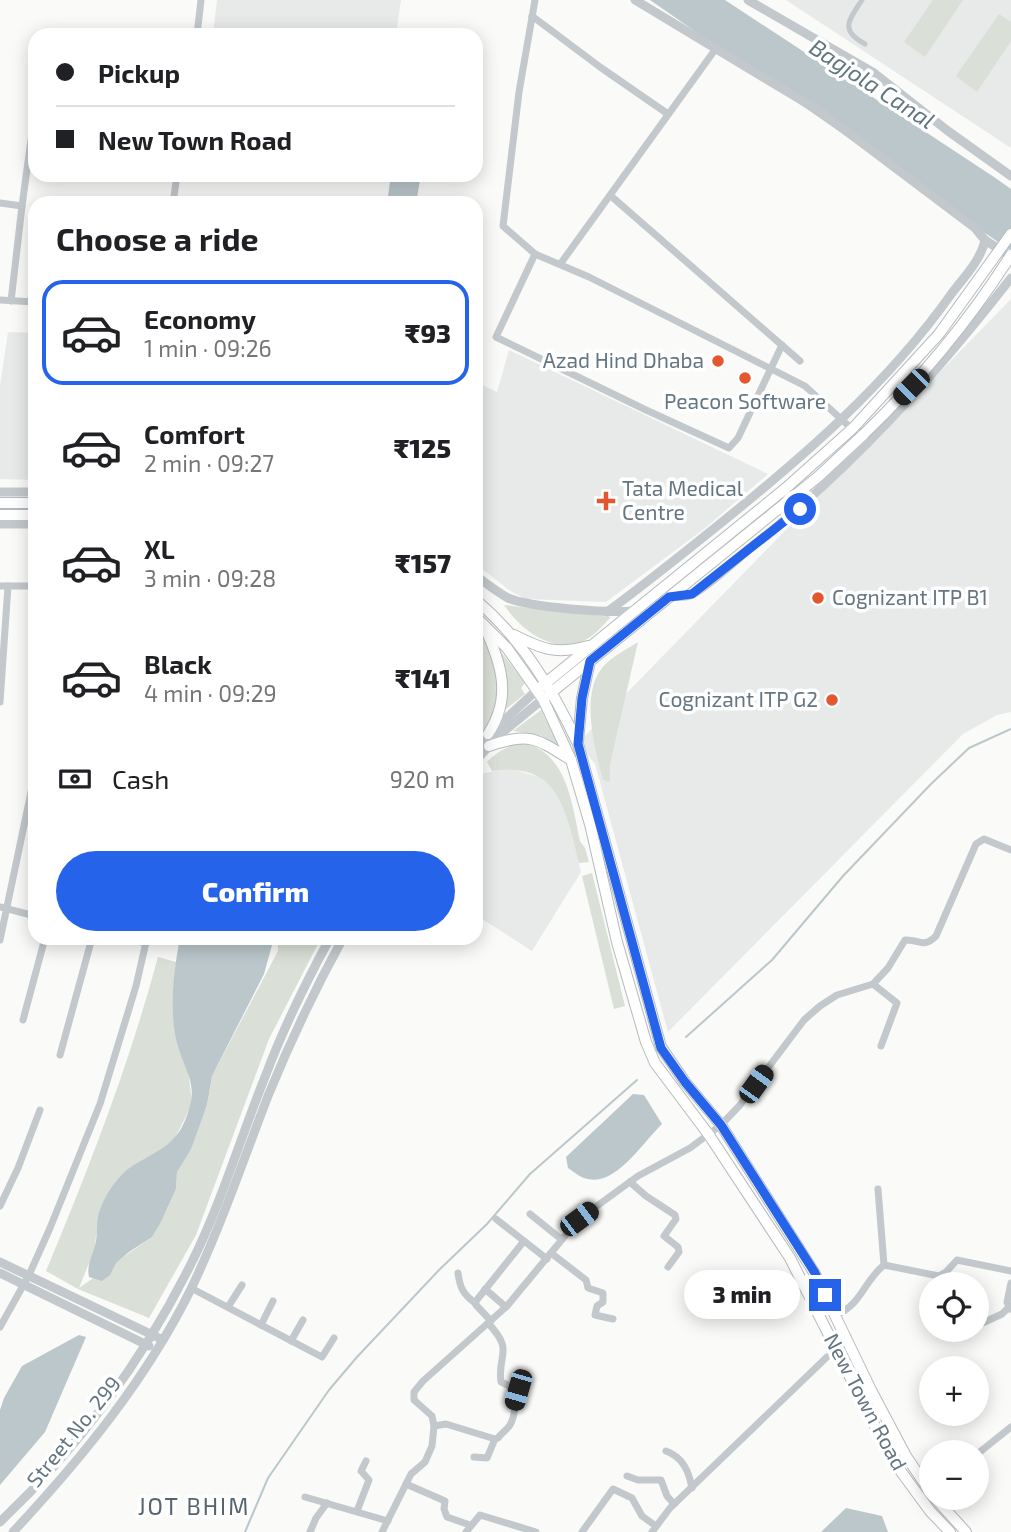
<!DOCTYPE html>
<meta charset="utf-8">
<style>
:root{--surface:#fff;--page:#f6f6f6;--text:#202124;--muted:#757577;--line:#e0e0e0;--accent:#2563eb}
body{margin:0;font-family:"Exo 2",sans-serif;background:var(--page);color:var(--text);height:100vh;display:flex;flex-direction:column;font-size:26px;white-space:nowrap}
*{box-sizing:border-box;margin:0}
p{font-size:23px;color:var(--muted)}
.icon{flex:none;width:38px;height:38px;fill:none;stroke:currentColor;stroke-width:2;stroke-linecap:round;stroke-linejoin:round}
.map{position:relative;flex:1;overflow:hidden}
.details{position:absolute;left:28px;top:196px;width:455px;height:749px;display:flex;flex-direction:column;background:var(--surface);border-radius:21px;box-shadow:0 4px 18px #0003}
.details>*{flex:none}
.top-card{position:absolute;left:28px;top:28px;width:455px;height:154px;border-radius:21px;box-shadow:0 4px 18px #0003;display:grid;align-content:center;height:154px;padding:0 28px;background:var(--surface)}
.buttons{position:absolute;left:919px;top:1272px;display:grid;gap:14px}
.buttons a{display:grid;place-items:center;width:70px;height:70px;border-radius:50%;background:var(--surface);box-shadow:0 4px 18px #0003;font-size:35px}
.end{position:absolute;width:32px;height:32px;margin:-16px;border:9px solid #2563eb;background:#fff;box-shadow:0 0 0 4px #fff}
.from{border-radius:50%}
.bubble{position:absolute;height:49px;border-radius:24px;background:var(--surface);box-shadow:0 4px 18px #0003;font-size:23px;font-weight:800;line-height:49px;text-align:center}
.car{position:absolute;width:21px;height:42px;margin:-21px -10px;border-radius:9px;box-shadow:0 0 5px 2px #0007;background:linear-gradient(#222 24%,#8ab4d8 0 40%,#222 0 76%,#8ab4d8 0 86%,#222 0)}
.top-card b{display:flex;align-items:center;gap:24px;height:66px;font-size:26px}
.top-card b+b{border-top:2px solid var(--line)}
.top-card i{width:18px;height:18px;background:var(--text)}
ul{padding:0;list-style:none}
li{display:flex;align-items:center;gap:21px;height:105px;margin:0 14px 10px;padding:0 14px;border:4px solid transparent;border-radius:21px}
li div{flex:1}
li b{display:block;font-size:26px}
li em{font-style:normal;font-weight:800}
li.current{border-color:var(--accent)}
li>.icon{width:63px;height:63px;stroke-width:1.5}
h2{padding:0 28px;font-size:32px;line-height:84px}
.pay{display:flex;align-items:center;gap:18px;height:77px;padding:0 28px;font-size:26px}
.pay p{margin-inline-start:auto}
.primary-button{display:flex;gap:14px;margin-top:auto;padding:14px 28px}
.primary-button a{flex:1;height:80px;border-radius:42px;background:var(--accent);color:#fff;font-size:28px;font-weight:800;line-height:80px;text-align:center}
.map>svg:first-child{display:block}
.built{fill:#e8e9e9}
.green{fill:#dadfd7}
.water{fill:#bbc7cb}
.lines{fill:none;stroke-linecap:round;stroke-linejoin:round}
.stream{stroke:#bbc7cb;stroke-width:2}
.primary-casing{stroke:#b5babe;stroke-width:12}
.pedestrian{stroke:#c3c8cc;stroke-width:5}
.minor{stroke:#c3c8cc;stroke-width:7}
.tertiary{stroke:#c3c8cc;stroke-width:9}
.primary{stroke:#fff;stroke-width:10}
.primary-bridge-casing{stroke:#b5babe;stroke-width:12;stroke-linecap:butt}
.primary-bridge{stroke:#fff;stroke-width:10}
.route{stroke:#2563eb;stroke-width:9}
.poi-dot{fill:#e4572e;stroke:#fff;stroke-width:2.5}
.labels{text-anchor:middle;stroke-width:7;stroke-linejoin:round;paint-order:stroke}
.poi-label{font-size:21px;fill:#657683;stroke:#fff;text-anchor:end}
.street-label{font-size:21px;fill:#657683;stroke:#fff}
.water-label{font-size:23px;font-style:italic;fill:#60757c;stroke:#fff}
.neighbourhood-label{font-size:23px;letter-spacing:2px;fill:#57646e;stroke:#fff}
</style>
<div class="map">
<svg width="1011" height="1532" viewBox="0 0 1011 1532">
<rect width="100%" height="100%" fill="#fafaf8"/>
<!-- built -->
<g class="built">
<path d="M217 0H401L396 35H213Z"/>
<path d="M786 0H1011V148Z"/>
<path d="M1011 299V712L997 715 963 734 668 1032 595 764 578 743Z"/>
<path d="M8 332 35 333V480L0 479V386Z"/>
<path d="M509 350 768 474 704 529 606 602 525 599 509 590 476 564V382L497 392Z"/>
<path d="M504 769 515 770 539 777 553 788 567 814 581 872 532 951 476 915V777L481 774Z"/>
</g>
<!-- green -->
<g class="green">
<path d="M933 0H963L925 57 904 42Z"/>
<path d="M999 14 1011 22V41L977 92 956 76Z"/>
<path d="M504 605 611 617C604 624 596 634 587 639 554 656 522 631 504 605Z"/>
<path d="M476 626C494 649 504 688 493 716 490 725 482 731 476 738Z"/>
<path d="M638 642 610 764V782L603 780C595 749 580 696 602 668 611 657 627 649 638 642Z"/>
<path d="M501 652 525 683 521 688 525 694 505 710 507 680Z"/>
<path d="M541 710 559 747 540 735 513 731Z"/>
<path d="M523 743C567 752 572 804 580 841L585 848 589 862 579 863C566 812 560 761 492 771L487 762C498 751 507 746 523 743Z"/>
<path d="M592 873 625 1006 614 1009 582 876Z"/>
<path d="M278 938H321L269 1039 196 1235 149 1318 78 1289 46 1271C89 1168 129 1065 158 957L176 962 175 1033 188 1069 192 1104 174 1140 152 1156 97 1222 95 1248 79 1288 152 1237 160 1224 176 1189 177 1172 207 1106 212 1076 278 951Z"/>
</g>
<!-- water -->
<g class="water">
<path d="M650 0H725L994 177 1011 189V251Z"/>
<path d="M391 175H421L416 203H387Z"/>
<path d="M180 938H274L264 974 212 1076 207 1105 191 1149 177 1172 176 1189 160 1224 152 1237 129 1252 116 1263 110 1275 102 1281 89 1277C86 1264 94 1253 96 1241 97 1235 96 1230 97 1224 98 1206 113 1181 128 1169 148 1155 170 1149 182 1127 204 1082 183 1075 175 1034 170 1003 174 969 180 938Z"/>
<path d="M633 1094 644 1095 662 1124C644 1141 616 1186 588 1179 581 1178 574 1172 568 1168L566 1157Z"/>
<path d="M79 1335 86 1337 45 1432 0 1485V1410L4 1398 22 1366Z"/>
<path d="M846 1508 882 1516 888 1532H821Z"/>
</g>
<g class="lines">
<!-- stream -->
<g class="stream">
<path d="M686 1037 772 960 843 876 931 784 969 748 1011 729"/>
<path d="M245 1532 268 1478 329 1390 357 1357 439 1270 487 1224 530 1174 637 1080"/>
</g>
<!-- primary casing -->
<g class="primary-casing">
<g id="primary">
<path d="M0 503H35"/>
<path d="M0 515H35"/>
<path d="M476 600C522 639 553 690 578 744L661 1047 685 1082 721 1125 815 1274 871 1390 906 1456 931 1493"/>
<path d="M476 617 507 648 543 699 571 760 590 824 617 942 646 1042 655 1063 709 1135 790 1258 891 1458 930 1511 950 1532"/>
<path d="M485 628C502 665 512 698 488 734"/>
<path d="M514 635C542 649 556 655 588 646"/>
<path d="M542 686 786 488 852 429"/>
<path d="M548 695 819 476 864 434"/>
<path d="M578 741 582 698 590 661"/>
<path d="M489 746C529 732 536 738 571 760"/>
<path d="M935 1498 966 1532"/>
</g>
</g>
<!-- pedestrian -->
<path class="pedestrian" d="M862 0C849 20 839 30 865 44"/>
<!-- minor -->
<g class="minor">
<path d="M535 0 519 92 503 226 535 254 589 277 805 386 852 429"/>
<path d="M532 16 600 67 668 114"/>
<path d="M197 35 201 0"/>
<path d="M611 196 800 361"/>
<path d="M0 203 22 206 11 301"/>
<path d="M173 203 177 175"/>
<path d="M22 206 33 125"/>
<path d="M535 254 496 337 646 410 729 448 738 438 782 345"/>
<path d="M561 263 717 47"/>
<path d="M0 300 35 302"/>
<path d="M0 586H35"/>
<path d="M0 702 8 586"/>
<path d="M0 907 35 916"/>
<path d="M125 938 146 943"/>
<path d="M0 940 35 773"/>
<path d="M873 984 897 1003 881 1046"/>
<path d="M23 1020 45 938"/>
<path d="M60 1055 92 938"/>
<path d="M630 1182 646 1196 675 1215 676 1219 664 1236 678 1247 679 1252 668 1267"/>
<path d="M878 1189 884 1265"/>
<path d="M0 1206 18 1168 40 1110"/>
<path d="M530 1214 561 1239"/>
<path d="M496 1219 547 1259"/>
<path d="M551 1253 586 1280 588 1288 603 1293V1302L597 1306 595 1315 613 1319"/>
<path d="M458 1273C460 1288 463 1294 475 1303"/>
<path d="M191 1288 322 1357 334 1338"/>
<path d="M485 1289 506 1307"/>
<path d="M228 1307 242 1285"/>
<path d="M1010 1309 1007 1302 1011 1283"/>
<path d="M835 1316C863 1303 863 1282 884 1265L939 1276 946 1272 957 1260 1011 1271"/>
<path d="M491 1321 476 1305V1301L524 1241"/>
<path d="M488 1323C515 1352 497 1353 501 1382L518 1390C515 1402 516 1415 510 1425 507 1430 502 1432 498 1438L495 1439"/>
<path d="M261 1325 273 1301"/>
<path d="M976 1326 1002 1314 1008 1308"/>
<path d="M0 1327 29 1275 50 1228 100 1104 136 986 147 938"/>
<path d="M291 1341 303 1320"/>
<path d="M434 1426 446 1424 495 1439 487 1458 474 1457"/>
<path d="M666 1451C683 1457 689 1472 692 1488"/>
<path d="M976 1455 1011 1427"/>
<path d="M627 1476 638 1480H661L667 1496 674 1504"/>
<path d="M406 1484 445 1501 444 1509 447 1517 470 1525"/>
<path d="M305 1497 388 1521"/>
<path d="M357 1511 369 1480 361 1471 366 1461"/>
<path d="M310 1532 316 1518 327 1503"/>
<path d="M382 1532 411 1474 425 1462 432 1446 434 1426 432 1416 414 1400V1392L423 1381 507 1306 579 1219 638 1176 690 1148 721 1125 740 1105 804 1020 820 1006 837 995 873 984 888 968 905 940C920 939 923 949 936 936L976 844 984 839 1011 850"/>
<path d="M466 1532 480 1515 536 1532"/>
<path d="M582 1532 613 1489 632 1498 642 1516 656 1526"/>
<path d="M652 1532 670 1508 827 1357"/>
</g>
<!-- tertiary -->
<g class="tertiary">
<path d="M748 0 874 73 948 131 1011 176"/>
<path d="M985 240 1011 257"/>
<path d="M0 492H35"/>
<path d="M0 524H35"/>
<path d="M476 576C486 583 497 592 508 598 531 608 609 613 634 611"/>
<path d="M669 597C676 596 684 597 690 595 703 591 737 559 749 549 849 471 933 378 1011 278"/>
<path d="M607 612C644 585 680 556 716 527 803 457 887 385 952 293 964 277 981 260 985 240L975 228 821 112 635 0"/>
<path d="M476 746 537 690"/>
<path d="M476 760 503 732 543 699"/>
<path d="M0 1262 163 1340"/>
<path d="M0 1273 149 1346"/>
<path d="M0 1522C79 1447 142 1362 191 1264 221 1204 240 1139 265 1077 283 1029 306 982 330 938"/>
<path d="M13 1532C82 1458 146 1380 191 1289 221 1226 243 1161 268 1096 290 1042 315 989 343 938"/>
</g>
<!-- primary -->
<use href="#primary" class="primary"/>
<!-- primary-bridge casing -->
<g class="primary-bridge-casing">
<g id="primary-bridge">
<path d="M854 427 939 334 1011 234"/>
<path d="M864 434C920 380 969 321 1011 255"/>
</g>
</g>
<!-- primary-bridge -->
<use href="#primary-bridge" class="primary-bridge"/>
</g>
<g class="lines">
<!-- route -->
<path class="route" d="M800 509 692 594 669 597 590 661 582 698 578 744 661 1048 685 1082 721 1125 815 1273 825 1295"/>
</g>
<!-- markers -->
<g class="poi-dot">
<circle cx="718" cy="361" r="7"/>
<circle cx="745" cy="378" r="7"/>
<path d="M602.5 490.5h7v7h7v7h-7v7h-7v-7h-7v-7h7z"/>
<circle cx="818" cy="598" r="7"/>
<circle cx="832" cy="700" r="7"/>
</g>
<g class="labels">
<!-- poi labels -->
<g class="poi-label">
<text x="704" y="368">Azad Hind Dhaba</text>
<text x="745" y="409" text-anchor="middle">Peacon Software</text>
<text x="622" y="496" text-anchor="start">Tata Medical<tspan x="622" dy="24">Centre</tspan></text>
<text x="832" y="605" text-anchor="start">Cognizant ITP B1</text>
<text x="818" y="707">Cognizant ITP G2</text>
</g>
<!-- street labels -->
<g class="street-label">
<text transform="translate(865 1402) rotate(62)" y="7">New Town Road</text>
<text transform="translate(74 1432) rotate(-51)" y="7">Street No. 299</text>
</g>
<!-- water labels -->
<g class="water-label">
<text transform="translate(872 84) rotate(33)" y="8">Bagjola Canal</text>
</g>
<!-- neighbourhood labels -->
<g class="neighbourhood-label">
<text x="194" y="1515">JOT BHIM</text>
</g>
</g>
</svg>
<div class="buttons">
<a><svg class="icon" aria-label="locate" viewBox="0 0 24 24"><circle cx="12" cy="12" r="6"/><path d="M12 2v4M12 18v4M2 12h4M18 12h4"/></svg></a>
<a>+</a>
<a>−</a>
</div>
<i class="end from" style="left:800px;top:509px"></i>
<i class="end" style="left:825px;top:1295px"></i>
<div class="bubble" style="left:684px;top:1270px;width:116px">3 min</div>
<i class="car" style="left:911px;top:387px;rotate:225deg"></i>
<i class="car" style="left:756px;top:1084px;rotate:36deg"></i>
<i class="car" style="left:579px;top:1219px;rotate:53deg"></i>
<i class="car" style="left:518px;top:1390px;rotate:196deg"></i>
<div class="top-card">
<b><i class="from"></i>Pickup</b>
<b><i></i>New Town Road</b>
</div>
<section class="details">
<h2>Choose a ride</h2>
<ul>
<li class="current"><svg class="icon" aria-label="car" viewBox="0 0 24 24"><path d="M5 17H2v-5l4-1 3-4h7l3 4 3 1v5h-3M9 17h6M6 11h13"/><circle cx="7" cy="17" r="2"/><circle cx="17" cy="17" r="2"/></svg><div><b>Economy</b><p>1 min · 09:26</p></div><em>₹93</em></li>
<li><svg class="icon" aria-label="car" viewBox="0 0 24 24"><path d="M5 17H2v-5l4-1 3-4h7l3 4 3 1v5h-3M9 17h6M6 11h13"/><circle cx="7" cy="17" r="2"/><circle cx="17" cy="17" r="2"/></svg><div><b>Comfort</b><p>2 min · 09:27</p></div><em>₹125</em></li>
<li><svg class="icon" aria-label="car" viewBox="0 0 24 24"><path d="M5 17H2v-5l4-1 3-4h7l3 4 3 1v5h-3M9 17h6M6 11h13"/><circle cx="7" cy="17" r="2"/><circle cx="17" cy="17" r="2"/></svg><div><b>XL</b><p>3 min · 09:28</p></div><em>₹157</em></li>
<li><svg class="icon" aria-label="car" viewBox="0 0 24 24"><path d="M5 17H2v-5l4-1 3-4h7l3 4 3 1v5h-3M9 17h6M6 11h13"/><circle cx="7" cy="17" r="2"/><circle cx="17" cy="17" r="2"/></svg><div><b>Black</b><p>4 min · 09:29</p></div><em>₹141</em></li>
</ul>
<div class="pay"><svg class="icon" aria-label="cash" viewBox="0 0 24 24"><path d="M3 7h18v10H3z"/><circle cx="12" cy="12" r="2"/></svg>Cash<p>920 m</p></div>
<div class="primary-button"><a>Confirm</a></div>
</section>
</div>
